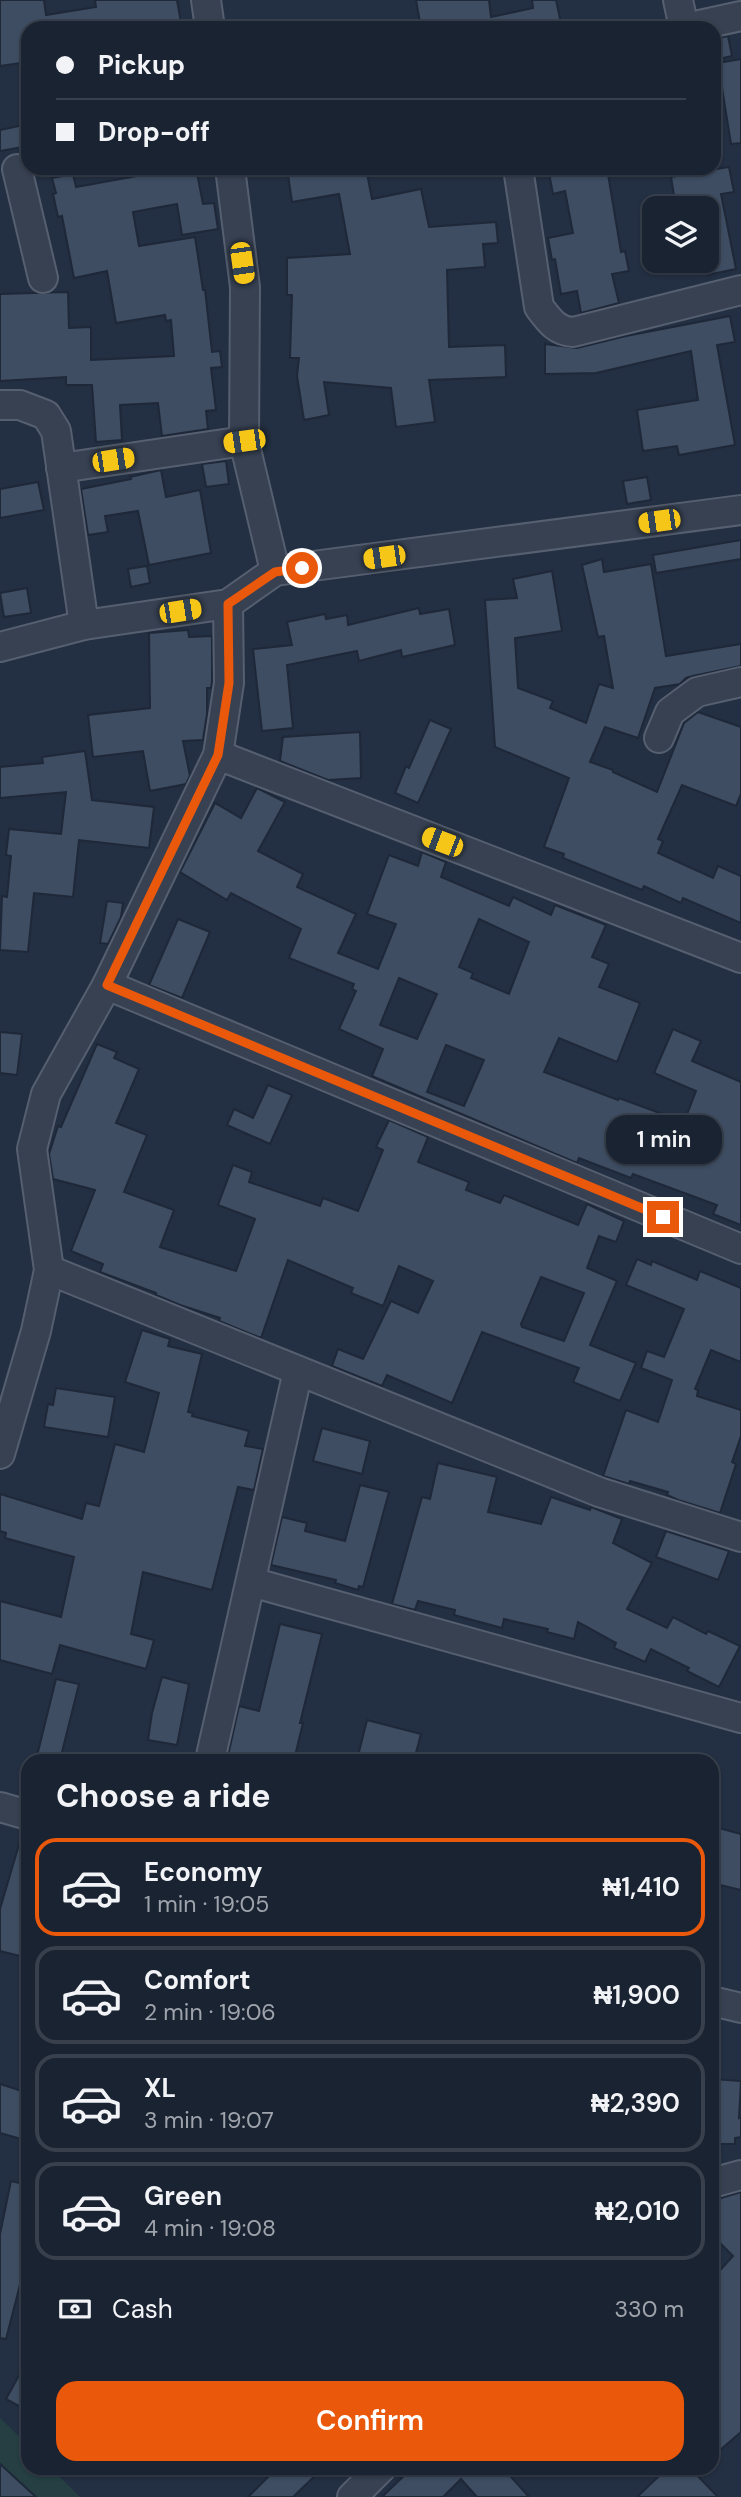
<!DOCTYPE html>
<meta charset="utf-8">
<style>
:root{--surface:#1a2332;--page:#272f3e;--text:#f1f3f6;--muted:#9fa4ac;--line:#38404d;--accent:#ea580c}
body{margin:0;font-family:"DM Sans",sans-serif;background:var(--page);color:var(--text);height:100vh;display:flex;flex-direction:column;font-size:26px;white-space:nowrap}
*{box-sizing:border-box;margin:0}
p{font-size:23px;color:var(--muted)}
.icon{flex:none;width:38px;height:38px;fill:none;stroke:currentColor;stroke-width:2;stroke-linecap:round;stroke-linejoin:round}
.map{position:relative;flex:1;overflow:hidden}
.sheet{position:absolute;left:21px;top:1754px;width:698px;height:721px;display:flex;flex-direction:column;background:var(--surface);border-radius:21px;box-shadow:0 2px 5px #0004,0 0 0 2px var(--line)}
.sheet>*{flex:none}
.hud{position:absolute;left:21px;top:21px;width:700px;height:154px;border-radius:21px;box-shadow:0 2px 5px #0004,0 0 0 2px var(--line);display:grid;align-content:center;height:154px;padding:0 35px;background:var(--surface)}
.fabs{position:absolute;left:642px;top:196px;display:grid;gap:14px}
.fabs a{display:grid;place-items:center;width:77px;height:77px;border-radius:14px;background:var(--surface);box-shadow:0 2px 5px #0004,0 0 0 2px var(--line);font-size:35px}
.end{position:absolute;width:32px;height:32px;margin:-16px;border:9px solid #ea580c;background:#fff;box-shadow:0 0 0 4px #fff}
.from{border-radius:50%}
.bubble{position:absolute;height:49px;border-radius:21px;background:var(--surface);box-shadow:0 2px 5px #0004,0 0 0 2px var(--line);font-size:23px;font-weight:600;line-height:49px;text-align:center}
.car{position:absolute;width:21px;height:42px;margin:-21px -10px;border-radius:9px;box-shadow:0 0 5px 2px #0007;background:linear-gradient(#f5c518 24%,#345 0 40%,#f5c518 0 76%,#345 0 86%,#f5c518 0)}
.hud b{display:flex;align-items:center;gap:24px;height:66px;font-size:26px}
.hud b+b{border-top:2px solid var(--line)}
.hud i{width:18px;height:18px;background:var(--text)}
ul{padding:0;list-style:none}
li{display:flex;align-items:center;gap:21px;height:98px;margin:0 14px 10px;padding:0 21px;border:4px solid var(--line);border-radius:21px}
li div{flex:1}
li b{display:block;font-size:26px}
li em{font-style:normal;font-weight:600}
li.selected{border-color:var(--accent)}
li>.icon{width:63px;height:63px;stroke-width:1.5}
h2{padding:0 35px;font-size:32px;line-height:84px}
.pay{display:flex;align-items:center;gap:18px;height:77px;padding:0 35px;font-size:26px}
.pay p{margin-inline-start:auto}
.cta{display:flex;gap:14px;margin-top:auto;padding:14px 35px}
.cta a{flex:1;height:80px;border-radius:21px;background:var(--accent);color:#fff;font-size:28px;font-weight:600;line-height:80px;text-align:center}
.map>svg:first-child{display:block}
.green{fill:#253f43}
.building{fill:#3e4d62;stroke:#1e2839;stroke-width:2;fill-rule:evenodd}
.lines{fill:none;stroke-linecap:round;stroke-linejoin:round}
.minor-casing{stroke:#555f6f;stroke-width:32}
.minor{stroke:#374152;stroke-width:28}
.route{stroke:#ea580c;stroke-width:9}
</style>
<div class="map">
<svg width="741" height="2497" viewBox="0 0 741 2497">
<rect width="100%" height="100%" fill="#232f42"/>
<!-- green -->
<path class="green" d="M0 2418 28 2445V2468H51L80 2497H0Z"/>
<!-- building -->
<g class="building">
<path d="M0 0H44L46 15 96 7 95 0H177L182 28H28V62L0 66Z"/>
<path d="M416 0H489L491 17 533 8 532 0H556L562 28H471L470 23 443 28H421Z"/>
<path d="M728 36 732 56 714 60V39Z"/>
<path d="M741 59V143L731 144 718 63Z"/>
<path d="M28 124V146L0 151V130Z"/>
<path d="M714 165 717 169 729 167 734 192 721 194 736 269 707 275V208H684L682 201 675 202 671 177 707 171V168H714Z"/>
<path d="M147 168H196L203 204 214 203 218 229 182 235 177 204 133 212 139 246 195 237 203 290H205L212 352 220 351 222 367 211 368 216 410 206 411 208 429 162 436 158 403 120 405 122 440 96 442 92 385H66V377L0 381V294L68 292 69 328 91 327V360L174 356 171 320 166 321 165 315 116 323 107 271 74 278 62 216 58 217 53 194 56 193 52 178 73 174 76 187 148 174Z"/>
<path d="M287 168H366L372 199 421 189 429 227 496 222 498 243 483 244 485 267 447 270 449 347 505 345 506 377 429 380 435 422 396 427 391 388 324 382 329 415 304 420 297 376 299 358H290L292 295H287V258L350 254 339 194 292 202Z"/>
<path d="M548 168H607L621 252 625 251 629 271 612 274 619 303 581 313 577 291 561 294 555 259 552 260 548 238 573 233 565 191 553 194Z"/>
<path d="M730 316 735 342 717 345 735 445 679 455 677 446 643 451 637 410 698 400 691 351 596 373 545 374V344L577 348 626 336Z"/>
<path d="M226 461 229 484 206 487 202 464Z"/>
<path d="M161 470 166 497 200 490 211 553 149 565 138 511 105 516 108 532 88 535 81 489 131 479 130 477Z"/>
<path d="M647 477 651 500 627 504 623 481Z"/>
<path d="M38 482 44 510 0 518V489Z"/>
<path d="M741 540V559L656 573 653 555Z"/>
<path d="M602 559 604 572 651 564 666 656 741 644V666L693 676 686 678 680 684 655 688 638 738 605 727 590 762 613 770V772L657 792 684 723 698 712 741 727V794L736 806 682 785 658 839 663 841 658 853 713 878 718 866 741 876V923L683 898 681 903 644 886 642 890 563 858 564 854 544 847 569 778 495 747 485 600 517 598 513 579 552 571 562 631 515 638 518 688 553 701 550 708 586 723 599 684 613 688 604 636 598 637 582 565Z"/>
<path d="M147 566 150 583 131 587 128 569Z"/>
<path d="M27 588 31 613 4 617 0 593Z"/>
<path d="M419 608 420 614 449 609 455 645 402 657 401 650 359 661 357 651 287 665 293 728 262 731 253 649 292 645 287 622 325 614 326 619 347 615 348 625Z"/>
<path d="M188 630 189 637 212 636V682L211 688H207V714L203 740 183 741 190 776 186 784 150 791 143 751 93 757 88 715 150 708 149 633Z"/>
<path d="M430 720 451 729 418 803 395 793 406 766 409 768Z"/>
<path d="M360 732 361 778 328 780 280 761 283 737Z"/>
<path d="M85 751 92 800 154 807 149 848 79 840 73 897 34 893 28 952 0 950 2 896 7 897 11 856 6 855 9 829 61 834 66 792 0 798V767L43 763 42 757Z"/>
<path d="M257 788 285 802 258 851 303 874 297 887 356 914 338 953 378 969 396 924 367 914 389 855 418 866 422 852 446 862 441 877 509 906 513 897 551 915 555 905 606 925 592 957 609 964 599 987 640 1003 617 1062 559 1038 544 1072 618 1100 619 1098 684 1122 696 1091 654 1073 673 1029 701 1041 692 1061 741 1082V1225L713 1214 717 1205 633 1174 631 1178 579 1158 577 1163 372 1076 383 1049 339 1029 356 991 352 989 354 984 289 958 301 929 231 893 227 900 180 872 215 803 241 818ZM479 919 529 942 509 994 471 978 473 973 459 967ZM399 978 437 994 417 1039 380 1025ZM446 1045 484 1060 464 1106 427 1092Z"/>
<path d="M107 901 123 903 121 917 108 944 100 943Z"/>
<path d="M178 919 210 932 182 998 149 985Z"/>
<path d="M0 1032 22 1034 17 1075 0 1073Z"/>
<path d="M97 1044 117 1052 114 1058 139 1069 116 1123 147 1135 124 1192 174 1210 160 1247 236 1271 255 1219 218 1205 233 1165 252 1172 249 1182 320 1206 323 1198 358 1211 383 1150 376 1147 389 1120 428 1137 418 1162 469 1182 466 1190 500 1203 504 1195 578 1225 587 1204 624 1221 616 1242 599 1236 587 1268 617 1281 590 1345 636 1363 620 1401 573 1382 579 1368 482 1332 452 1403 387 1375 382 1386 332 1366 338 1349 363 1359 391 1301 418 1313 433 1281 399 1266 383 1306 351 1293 353 1288 288 1260 261 1338 219 1321 220 1318 180 1305 156 1295V1293L100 1272 103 1264 71 1251 95 1190 53 1179 49 1154 58 1126 61 1127ZM541 1277 584 1293 564 1341 522 1327 521 1324Z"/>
<path d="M268 1085 292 1095 270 1144 227 1125 234 1109 253 1118Z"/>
<path d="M637 1259 651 1265 652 1261 697 1280 700 1271 741 1288V1362L711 1350 695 1389 698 1390 697 1396 741 1410V1436L732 1462 736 1464 720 1513 678 1500 667 1495 668 1492 630 1481 629 1484 603 1476 626 1410 658 1422 672 1380 641 1368 647 1351 664 1357 684 1309 626 1285Z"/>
<path d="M142 1330 170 1339 168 1346 202 1354 188 1412 193 1413 192 1416 249 1431 245 1446 263 1449 254 1490 238 1487 212 1590 143 1572 131 1634 154 1640 146 1669 60 1645 52 1674 0 1660V1601L61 1617 74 1557 5 1538 6 1533 0 1531V1494L82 1519 86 1503 99 1506 115 1444 144 1452 159 1393 125 1382Z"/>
<path d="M56 1388 115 1397 108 1437 44 1427 48 1404 53 1405Z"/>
<path d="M322 1428 370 1441 362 1474 313 1461Z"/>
<path d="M438 1463 497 1477 488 1512 541 1524 551 1497 590 1510 591 1507 622 1519 613 1543 652 1563 627 1609 667 1628 673 1617 706 1634 708 1631 740 1646 719 1687 687 1671 689 1668 651 1649 645 1662 614 1648 616 1643 578 1622 574 1639 547 1632 548 1629 504 1619 502 1628 454 1615 455 1610 418 1601 415 1610 392 1604 422 1497 430 1499Z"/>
<path d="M360 1485 389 1492 363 1587 359 1586 358 1590 335 1583 336 1580 271 1565 282 1517 307 1523 305 1531 345 1541Z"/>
<path d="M666 1531 729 1551 718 1580 656 1557Z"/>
<path d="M280 1624 322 1634 300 1723H303L294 1760H227L239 1706 259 1711Z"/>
<path d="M162 1677 189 1684 177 1745 148 1740 152 1713Z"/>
<path d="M56 1679 79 1684 60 1760H36Z"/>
<path d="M367 1720 421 1734 414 1760H357Z"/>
<path d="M715 1827 741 1834V1890L712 1883V1837Z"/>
<path d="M23 1831H28V1904L23 1920 28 1921V1958L0 1951V1909Z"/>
<path d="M712 2079 741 2081 739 2118 741 2117V2137L735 2138V2144H712Z"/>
<path d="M0 2084 28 2093V2141L0 2133Z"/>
<path d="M11 2181 28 2185V2274L23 2273 6 2339 0 2338V2234Z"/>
<path d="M741 2192V2432L712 2457V2279L733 2256 712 2235V2205L721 2198Z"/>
<path d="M28 2359V2411L6 2399Z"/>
<path d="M0 2464 36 2497H0Z"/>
<path d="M277 2468H323L293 2497H248Z"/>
<path d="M412 2468H503L529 2497H477L461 2479 443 2497H382Z"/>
<path d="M649 2468H690L718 2497H637L658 2477Z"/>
</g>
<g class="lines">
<!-- minor casing -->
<g class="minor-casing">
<g id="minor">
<path d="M206 0 210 28"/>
<path d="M678 0 684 28"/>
<path d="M686 28 741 16"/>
<path d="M230 168 245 287 244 441 275 571"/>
<path d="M518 168 539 307C549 320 556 331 573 332L741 290"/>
<path d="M17 169 43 278"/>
<path d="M0 405H20L46 415 56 431 84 625"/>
<path d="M61 468 244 441"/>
<path d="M0 647 84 625 228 604 275 571 741 510"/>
<path d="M659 738 670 712 697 692 741 682"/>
<path d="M218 755 741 958"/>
<path d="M107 985 741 1249"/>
<path d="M49 1270 599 1492 741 1537"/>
<path d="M0 1454 36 1331 49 1270 32 1149 46 1094 107 985 218 755 229 683 228 604"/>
<path d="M251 1582 741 1718"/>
<path d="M210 1760 298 1371"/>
<path d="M0 1807 28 1815"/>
<path d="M712 2001 741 2008"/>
<path d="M712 2183 741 2175"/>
<path d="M352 2497 381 2468"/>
</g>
</g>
<!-- minor -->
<use href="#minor" class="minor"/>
</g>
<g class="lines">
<!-- route -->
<path class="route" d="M302 568 275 572 228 604 229 683 218 755 107 985 663 1217"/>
</g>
</svg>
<div class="fabs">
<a><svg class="icon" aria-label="layers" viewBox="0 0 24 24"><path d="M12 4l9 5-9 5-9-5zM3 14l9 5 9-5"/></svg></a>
</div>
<i class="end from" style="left:302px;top:568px"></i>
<i class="end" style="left:663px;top:1217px"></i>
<div class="bubble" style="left:606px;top:1115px;width:116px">1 min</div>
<i class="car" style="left:242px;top:263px;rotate:172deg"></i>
<i class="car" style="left:244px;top:441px;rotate:262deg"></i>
<i class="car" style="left:113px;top:460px;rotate:81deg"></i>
<i class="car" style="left:659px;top:521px;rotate:262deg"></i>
<i class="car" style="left:384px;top:557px;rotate:262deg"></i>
<i class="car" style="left:180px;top:611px;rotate:81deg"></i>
<i class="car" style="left:442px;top:842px;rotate:291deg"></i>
<div class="hud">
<b><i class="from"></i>Pickup</b>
<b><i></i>Drop-off</b>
</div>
<section class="sheet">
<h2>Choose a ride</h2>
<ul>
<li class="selected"><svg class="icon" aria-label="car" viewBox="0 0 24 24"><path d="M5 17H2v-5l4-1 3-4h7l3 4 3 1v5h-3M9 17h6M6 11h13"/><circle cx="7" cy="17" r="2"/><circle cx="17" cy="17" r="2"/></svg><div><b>Economy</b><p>1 min · 19:05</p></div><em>₦1,410</em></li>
<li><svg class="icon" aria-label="car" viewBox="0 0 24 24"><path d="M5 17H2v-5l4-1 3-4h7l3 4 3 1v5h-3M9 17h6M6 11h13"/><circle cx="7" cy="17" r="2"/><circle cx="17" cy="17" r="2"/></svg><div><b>Comfort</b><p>2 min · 19:06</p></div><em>₦1,900</em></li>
<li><svg class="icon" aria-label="car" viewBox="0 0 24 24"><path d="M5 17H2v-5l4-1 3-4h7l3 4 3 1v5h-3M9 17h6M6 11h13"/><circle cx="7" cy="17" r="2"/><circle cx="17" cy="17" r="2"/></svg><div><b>XL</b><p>3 min · 19:07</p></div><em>₦2,390</em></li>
<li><svg class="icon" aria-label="car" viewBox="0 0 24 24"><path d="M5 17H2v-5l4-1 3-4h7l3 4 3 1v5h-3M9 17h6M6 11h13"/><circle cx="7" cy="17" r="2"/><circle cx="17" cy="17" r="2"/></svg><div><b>Green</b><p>4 min · 19:08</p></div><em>₦2,010</em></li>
</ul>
<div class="pay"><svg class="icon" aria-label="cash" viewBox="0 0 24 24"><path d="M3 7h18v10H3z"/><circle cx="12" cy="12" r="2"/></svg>Cash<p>330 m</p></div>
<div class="cta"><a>Confirm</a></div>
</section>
</div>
